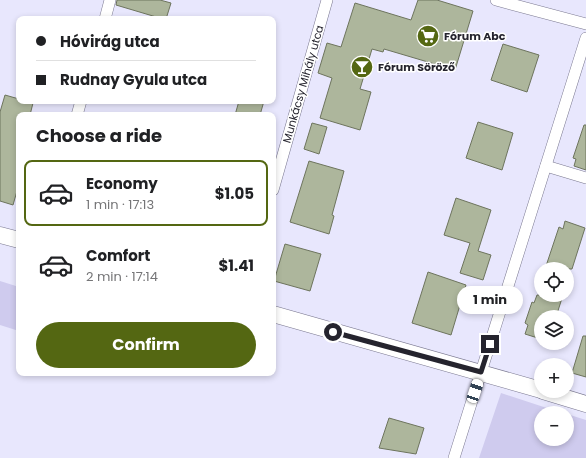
<!DOCTYPE html>
<meta charset="utf-8">
<style>
:root{--surface:#fff;--page:#f6f6f6;--text:#202124;--muted:#757577;--line:#e0e0e0;--accent:#546712}
body{margin:0;font-family:Poppins,sans-serif;background:var(--page);color:var(--text);height:100vh;display:flex;flex-direction:column;font-size:15px;white-space:nowrap}
*{box-sizing:border-box;margin:0}
p{font-size:13px;color:var(--muted)}
.icon{flex:none;width:22px;height:22px;fill:none;stroke:currentColor;stroke-width:2;stroke-linecap:round;stroke-linejoin:round}
.map{position:relative;flex:1;overflow:hidden}
.side{position:absolute;left:16px;top:112px;width:260px;height:264px;display:flex;flex-direction:column;background:var(--surface);border-radius:8px;box-shadow:0 2px 6px #0003}
.side>*{flex:none}
.banner{position:absolute;left:16px;top:16px;width:260px;height:88px;border-radius:8px;box-shadow:0 2px 6px #0003;display:grid;align-content:center;height:88px;padding:0 20px;background:var(--surface)}
.fabs{position:absolute;left:534px;top:262px;display:grid;gap:8px}
.fabs a{display:grid;place-items:center;width:40px;height:40px;border-radius:50%;background:var(--surface);box-shadow:0 2px 6px #0003;font-size:20px}
.end{position:absolute;width:18px;height:18px;margin:-9px;border:5px solid #25242e;background:#fff;box-shadow:0 0 0 2px #fff}
.from{border-radius:50%}
.bubble{position:absolute;height:28px;border-radius:14px;background:var(--surface);box-shadow:0 2px 6px #0003;font-size:13px;font-weight:700;line-height:28px;text-align:center}
.car{position:absolute;width:12px;height:24px;margin:-12px -6px;border-radius:5px;box-shadow:0 0 3px 1px #0007;background:linear-gradient(#fff 24%,#345 0 40%,#fff 0 76%,#345 0 86%,#fff 0)}
.banner b{display:flex;align-items:center;gap:14px;height:38px;font-size:15px}
.banner b+b{border-top:1px solid var(--line)}
.banner i{width:10px;height:10px;background:var(--text)}
ul{padding:0;list-style:none}
li{display:flex;align-items:center;gap:12px;height:66px;margin:0 8px 6px;padding:0 12px;border:2px solid transparent;border-radius:8px}
li div{flex:1}
li b{display:block;font-size:15px}
li em{font-style:normal;font-weight:700}
li.on{border-color:var(--accent)}
li>.icon{width:36px;height:36px;stroke-width:1.5}
h2{padding:0 20px;font-size:18px;line-height:48px}
.primary-button{display:flex;gap:8px;margin-top:auto;padding:8px 20px}
.primary-button a{flex:1;height:46px;border-radius:24px;background:var(--accent);color:#fff;font-size:16px;font-weight:700;line-height:46px;text-align:center}
.map>svg:first-child{display:block}
.green{fill:#cfcbee}
.building{fill:#adb69c;stroke:#6d745d}
.lines{fill:none;stroke-linecap:round;stroke-linejoin:round}
.street-casing{stroke:#7a7890;stroke-width:12}
.secondary-casing{stroke:#7a7890;stroke-width:17}
.street{stroke:#fff;stroke-width:11}
.secondary{stroke:#fff;stroke-width:16}
.route{stroke:#25242e;stroke-width:5}
.labels{text-anchor:middle;stroke-width:3;stroke-linejoin:round;paint-order:stroke}
.poi-label{font-size:11px;font-weight:bold;fill:#25242e;stroke:#fff;text-anchor:start}
.street-label{font-size:11px;fill:#25242e;stroke:#fff}
</style>
<div class="map">
<svg width="586" height="458" viewBox="0 0 586 458">
<rect width="100%" height="100%" fill="#e8e7fd"/>
<!-- green -->
<g class="green">
<path d="M0 281 19 287V331L0 325Z"/>
<path d="M501 393 562 413H541V439H567V414L586 420V458H479Z"/>
</g>
<!-- building -->
<g class="building">
<path d="M117 0H160L171 3 166 19H163L116 5Z"/>
<path d="M418 0H437L473 11 455 70 384 49 383 52 372 49 360 89 371 92 360 130 320 118 332 78 318 73 327 43 341 47 355 3 411 20Z"/>
<path d="M503 44 539 55 527 92 491 80Z"/>
<path d="M5 95 19 99V101L33 103 30 115H19V184L13 205 0 201V112Z"/>
<path d="M239 101H264L260 115H235Z"/>
<path d="M478 122 513 133 502 170 466 158Z"/>
<path d="M312 123 327 127 319 154 304 149Z"/>
<path d="M584 125H586V170L574 166 576 159 573 158Z"/>
<path d="M309 161 344 171 332 215 334 216 329 234 290 222Z"/>
<path d="M456 198 491 210 478 251 491 255 483 280 460 273 470 243 444 235Z"/>
<path d="M565 221 585 228 572 269H545L559 227 563 229Z"/>
<path d="M285 244 321 254 310 291 274 281Z"/>
<path d="M428 272 466 285 451 335 412 323Z"/>
<path d="M537 295H563L556 317H541V339L525 334 528 325 525 323 532 302 534 303Z"/>
<path d="M583 336H586V377L572 373Z"/>
<path d="M389 418 424 428 416 454 379 448Z"/>
</g>
<g class="lines">
<!-- street casing -->
<g class="street-casing">
<g id="street">
<path d="M496 0 586 24"/>
<path d="M105 19 110 0"/>
<path d="M77 115 81 101"/>
<path d="M546 166 586 178"/>
<path d="M273 190 327 0"/>
<path d="M454 458 586 38"/>
</g>
</g>
<!-- secondary casing -->
<g class="secondary-casing">
<g id="secondary">
<path d="M0 235 19 240"/>
<path d="M273 314 541 390"/>
<path d="M543 391 586 404"/>
</g>
</g>
<!-- street -->
<use href="#street" class="street"/>
<!-- secondary -->
<use href="#secondary" class="secondary"/>
</g>
<g class="lines">
<!-- route -->
<path class="route" d="M333 332 481 372 490 344"/>
</g>
<!-- icons -->
<defs>
<g id="supermarket-disc" transform="scale(1.15)"><circle r="9.5" fill="#546712" stroke="#fff"/><path d="M-6-5.5h2.5l.6 2H6L4.5 2H-2.5L-4.4-4H-6ZM-1.5 3.2a1.3 1.3 0 1 0 .1 0ZM3 3.2a1.3 1.3 0 1 0 .1 0Z" fill="#fff"/></g>
<g id="bar-disc" transform="scale(1.15)"><circle r="9.5" fill="#546712" stroke="#fff"/><path d="M-6-5H6L.8 .8V4.5H3.5V6h-7V4.5H-.8V.8Z" fill="#fff"/></g>
</defs>
<g fill-rule="evenodd">
<use href="#supermarket-disc" x="428" y="36"/>
<use href="#bar-disc" x="362" y="67"/>
</g>
<g class="labels">
<!-- poi labels -->
<g class="poi-label">
<text x="444" y="40">Fórum Abc</text>
<text x="378" y="71">Fórum Söröző</text>
</g>
<!-- street labels -->
<g class="street-label">
<text transform="translate(303 84) rotate(-74)" y="4">Munkácsy Mihály utca</text>
</g>
</g>
</svg>
<div class="fabs">
<a><svg class="icon" aria-label="locate" viewBox="0 0 24 24"><circle cx="12" cy="12" r="6"/><path d="M12 2v4M12 18v4M2 12h4M18 12h4"/></svg></a>
<a><svg class="icon" aria-label="layers" viewBox="0 0 24 24"><path d="M12 4l9 5-9 5-9-5zM3 14l9 5 9-5"/></svg></a>
<a>+</a>
<a>−</a>
</div>
<i class="end from" style="left:333px;top:332px"></i>
<i class="end" style="left:490px;top:344px"></i>
<div class="bubble" style="left:457px;top:286px;width:66px">1 min</div>
<i class="car" style="left:475px;top:391px;rotate:18deg"></i>
<div class="banner">
<b><i class="from"></i>Hóvirág utca</b>
<b><i></i>Rudnay Gyula utca</b>
</div>
<section class="side">
<h2>Choose a ride</h2>
<ul>
<li class="on"><svg class="icon" aria-label="car" viewBox="0 0 24 24"><path d="M5 17H2v-5l4-1 3-4h7l3 4 3 1v5h-3M9 17h6M6 11h13"/><circle cx="7" cy="17" r="2"/><circle cx="17" cy="17" r="2"/></svg><div><b>Economy</b><p>1 min · 17:13</p></div><em>$1.05</em></li>
<li><svg class="icon" aria-label="car" viewBox="0 0 24 24"><path d="M5 17H2v-5l4-1 3-4h7l3 4 3 1v5h-3M9 17h6M6 11h13"/><circle cx="7" cy="17" r="2"/><circle cx="17" cy="17" r="2"/></svg><div><b>Comfort</b><p>2 min · 17:14</p></div><em>$1.41</em></li>
</ul>
<div class="primary-button"><a>Confirm</a></div>
</section>
</div>
